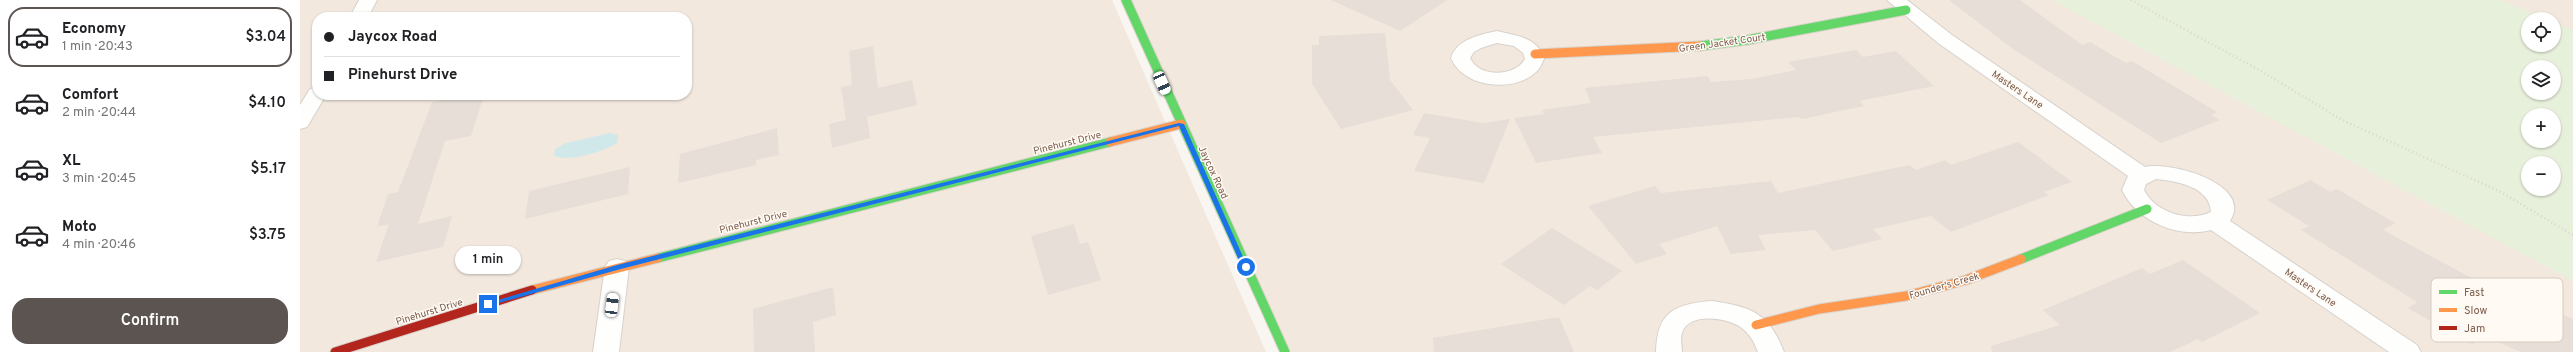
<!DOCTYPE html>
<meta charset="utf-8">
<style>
:root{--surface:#fff;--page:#f2f2f2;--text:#202124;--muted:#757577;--line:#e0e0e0;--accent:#5c5450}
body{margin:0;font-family:Overpass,sans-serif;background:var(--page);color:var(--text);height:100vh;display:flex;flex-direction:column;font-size:15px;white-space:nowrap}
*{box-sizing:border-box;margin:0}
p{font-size:13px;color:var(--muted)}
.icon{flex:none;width:22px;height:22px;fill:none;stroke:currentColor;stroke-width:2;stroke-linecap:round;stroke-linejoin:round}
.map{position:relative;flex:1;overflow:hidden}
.panel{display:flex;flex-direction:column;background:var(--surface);width:300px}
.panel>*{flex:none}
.guide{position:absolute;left:12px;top:12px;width:380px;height:88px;border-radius:16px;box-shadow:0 1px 3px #0004;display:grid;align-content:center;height:88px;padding:0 12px;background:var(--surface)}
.tools{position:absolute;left:2221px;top:12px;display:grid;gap:8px}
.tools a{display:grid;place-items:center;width:40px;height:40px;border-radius:50%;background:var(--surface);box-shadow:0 1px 3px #0004;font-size:20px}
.end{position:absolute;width:18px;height:18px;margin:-9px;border:5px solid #1a73e8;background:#fff;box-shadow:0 0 0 2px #fff}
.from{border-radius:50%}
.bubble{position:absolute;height:28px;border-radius:14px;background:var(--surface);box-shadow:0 1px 3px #0004;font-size:13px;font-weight:600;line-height:28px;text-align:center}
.car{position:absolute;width:12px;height:24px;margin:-12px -6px;border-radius:5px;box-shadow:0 0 3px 1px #0007;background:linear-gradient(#fff 24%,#345 0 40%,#fff 0 76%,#345 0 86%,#fff 0)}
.guide b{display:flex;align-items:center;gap:14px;height:38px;font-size:15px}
.guide b+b{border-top:1px solid var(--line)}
.guide i{width:10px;height:10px;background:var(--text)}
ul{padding:7px 0 0;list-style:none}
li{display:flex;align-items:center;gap:12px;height:60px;margin:0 8px 6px;padding:0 4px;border:2px solid transparent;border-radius:16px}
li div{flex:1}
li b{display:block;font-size:15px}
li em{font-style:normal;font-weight:600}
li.active{border-color:var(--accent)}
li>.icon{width:36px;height:36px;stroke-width:1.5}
.cta{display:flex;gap:8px;margin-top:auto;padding:8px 12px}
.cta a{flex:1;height:46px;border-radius:16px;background:var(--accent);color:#fff;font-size:16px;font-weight:600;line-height:46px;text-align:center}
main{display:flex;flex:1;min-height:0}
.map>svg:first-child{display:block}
.residential{fill:#f2e8de;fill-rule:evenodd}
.green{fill:#e7f0db;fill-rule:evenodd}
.water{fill:#d0e8ea}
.building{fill:#e6ded7}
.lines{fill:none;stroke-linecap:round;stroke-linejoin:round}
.street-casing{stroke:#d7d1cb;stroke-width:2}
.fast-casing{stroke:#d9d2cb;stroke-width:11}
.slow-casing{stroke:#d9d2cb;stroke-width:11}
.jam-casing{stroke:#d9d2cb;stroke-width:11}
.path{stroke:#dcd5d0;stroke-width:2.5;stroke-dasharray:1 3;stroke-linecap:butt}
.street{fill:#fefefd;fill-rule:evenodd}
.fast{stroke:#63d668;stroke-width:9}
.slow{stroke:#ff974d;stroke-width:9}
.jam{stroke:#b3261e;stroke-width:9}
.route{fill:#1a73e8}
.labels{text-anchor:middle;stroke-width:3;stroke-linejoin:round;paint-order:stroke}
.street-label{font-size:10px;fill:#7a5c4d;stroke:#fffaf3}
.key{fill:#fffaf3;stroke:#d7cbc1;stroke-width:1}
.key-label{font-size:11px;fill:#7a5c4d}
</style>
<main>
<section class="panel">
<ul>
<li class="active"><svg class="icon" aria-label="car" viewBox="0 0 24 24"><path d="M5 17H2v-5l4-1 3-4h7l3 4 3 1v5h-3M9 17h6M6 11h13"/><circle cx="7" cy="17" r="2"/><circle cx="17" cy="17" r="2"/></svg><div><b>Economy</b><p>1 min · 20:43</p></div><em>$3.04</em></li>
<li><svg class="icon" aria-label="car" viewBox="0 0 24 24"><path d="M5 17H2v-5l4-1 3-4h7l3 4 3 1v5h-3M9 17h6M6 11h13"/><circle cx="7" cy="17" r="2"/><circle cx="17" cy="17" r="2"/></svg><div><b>Comfort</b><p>2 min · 20:44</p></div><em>$4.10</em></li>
<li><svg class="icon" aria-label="car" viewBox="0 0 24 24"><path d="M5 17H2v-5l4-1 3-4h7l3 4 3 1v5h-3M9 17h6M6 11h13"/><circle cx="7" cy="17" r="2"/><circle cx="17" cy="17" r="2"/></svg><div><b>XL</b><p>3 min · 20:45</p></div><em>$5.17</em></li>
<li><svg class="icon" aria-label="car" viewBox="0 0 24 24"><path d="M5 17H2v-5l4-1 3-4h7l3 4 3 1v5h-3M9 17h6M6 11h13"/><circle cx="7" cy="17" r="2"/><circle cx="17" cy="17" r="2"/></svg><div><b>Moto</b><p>4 min · 20:46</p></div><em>$3.75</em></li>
</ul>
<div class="cta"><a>Confirm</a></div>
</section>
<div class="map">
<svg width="2273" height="352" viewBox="0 0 2273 352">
<rect width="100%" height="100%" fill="#f9f5f0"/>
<!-- residential -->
<g class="residential">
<path d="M0 0H812L966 352H0ZM17 17H387V95H17Z"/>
<path d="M826 0H2273V352H985ZM2228 19H2254V45H2228ZM2228 67H2254V93H2228ZM2228 115H2254V141H2228ZM2228 163H2254V189H2228Z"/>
</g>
<!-- green -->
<path class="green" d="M1752 0H2201L2246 19H2228V45H2254V22L2273 30V281ZM2228 67H2254V93H2228ZM2228 115H2254V141H2228ZM2228 163H2254V189H2228Z"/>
<!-- water -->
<path class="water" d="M310 133 318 135 317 143C302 152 271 162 254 156L255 149 266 143Z"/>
<!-- building -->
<g class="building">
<path d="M1031 0H1147L1100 31Z"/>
<path d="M1649 0H1720L1782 45 1790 42 1826 63 1832 61 1917 112 1911 115 1920 120 1861 143 1713 49Z"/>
<path d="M1085 33 1090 80 1113 110 1041 129 1012 84V45H1019V36Z"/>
<path d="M573 46 578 88 612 80 617 105 567 117 570 138 532 148 529 124 546 120 541 87 552 85 549 51Z"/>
<path d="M1556 50 1563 57 1596 51 1634 86 1559 101 1564 106 1502 119 1499 117 1293 137 1302 153 1236 163 1214 118 1244 114 1242 110 1291 103 1285 88 1407 76 1411 82 1452 79 1496 70 1488 62Z"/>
<path d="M170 95H184L171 136 145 141 118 224 152 216 143 247 76 262 89 224 77 227 88 194 98 192 132 102Z"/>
<path d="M1124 113 1183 123 1210 119 1184 183 1114 171 1130 138 1113 135Z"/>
<path d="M477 128 479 155 456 160V165L378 183 380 154Z"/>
<path d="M1718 142 1772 182 1744 192 1749 195 1651 232 1631 216 1573 229 1582 239 1533 251 1515 230 1458 235 1466 250 1431 254 1417 226 1359 244 1367 254 1336 264 1288 206 1355 186 1361 193 1471 181 1478 193 1609 165 1616 170 1645 160 1651 165Z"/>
<path d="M330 167 328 194 225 219 229 191Z"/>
<path d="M2011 180 2030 192 2037 189 2095 223 2083 230 2234 312 2238 304 2273 319V352H2221L2184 336 2172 345 2108 308 2117 302 2001 230 2009 226 1967 200Z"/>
<path d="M774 224 780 244 788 242 801 280 748 295 731 236Z"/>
<path d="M1252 228 1322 271 1297 290 1290 286 1264 305 1201 264Z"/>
<path d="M1883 260 1960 313 1902 342 1898 339 1870 352H1692L1691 346 1760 325 1743 310 1842 268 1850 274Z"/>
<path d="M533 287 536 315 513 322 515 352H454L453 309Z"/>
<path d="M1259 317 1274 352H1134L1133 338Z"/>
</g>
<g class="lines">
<!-- street casing -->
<g class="street-casing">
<g id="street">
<path d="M59 0H77L68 17H50Z"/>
<path d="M1587 0H1607L1652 35 1845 167C1870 161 1954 184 1930 221L2117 345 2121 352H2089L1911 230C1877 239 1836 220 1822 190L1828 176 1638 43ZM1856 179C1877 181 1910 187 1911 212 1888 223 1855 212 1844 190L1846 184Z"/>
<path d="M1197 31C1217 36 1238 37 1244 59 1242 63 1240 69 1236 72 1214 93 1163 88 1151 58 1157 39 1179 35 1197 31ZM1197 43 1214 46 1223 53 1225 59C1215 77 1179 78 1170 58L1174 52 1181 48Z"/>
<path d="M17 87V95H26L7 127 0 129V105L10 89Z"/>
<path d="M317 259 325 261 329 267 319 352H293L305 267 309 261Z"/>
<path d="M1412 301C1452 307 1469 313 1484 352H1458C1454 342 1451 336 1443 329 1430 318 1389 311 1382 333 1380 338 1382 347 1382 352H1356C1357 311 1375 304 1412 301Z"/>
</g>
</g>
<!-- fast casing -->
<g class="fast-casing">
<g id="fast">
<path d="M826 0 985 352"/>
<path d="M1400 46 1447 40 1606 10"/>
<path d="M358 258 810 142"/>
<path d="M1721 259 1847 209"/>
</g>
</g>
<!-- slow casing -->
<g class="slow-casing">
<g id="slow">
<path d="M1235 54 1400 46"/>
<path d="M810 142 881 124"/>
<path d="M232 290 358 258"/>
<path d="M1456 325 1519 309 1606 296 1666 280 1721 259"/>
</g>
</g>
<!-- jam casing -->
<g class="jam-casing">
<path id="jam" d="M35 352 232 290"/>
</g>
<!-- path -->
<path class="path" d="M1831 0 1961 71 2044 121 2199 191 2273 235"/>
<!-- street -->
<use href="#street" class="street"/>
<!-- fast -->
<use href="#fast" class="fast"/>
<!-- slow -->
<use href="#slow" class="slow"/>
<!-- jam -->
<use href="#jam" class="jam"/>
</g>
<!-- route -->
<path class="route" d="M879 123 884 124 948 268 942 267 879 126 317 270 188 306 184 304 317 265Z"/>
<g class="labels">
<!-- street labels -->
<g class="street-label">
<text transform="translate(1422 42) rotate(-8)" y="4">Green Jacket Court</text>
<text transform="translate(1718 89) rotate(34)" y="4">Masters Lane</text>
<text transform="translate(767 142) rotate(-14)" y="4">Pinehurst Drive</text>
<text transform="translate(914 172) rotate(65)" y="4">Jaycox Road</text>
<text transform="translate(453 221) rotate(-14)" y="4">Pinehurst Drive</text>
<text transform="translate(1644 285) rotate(-16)" y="4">Founder's Creek</text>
<text transform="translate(2011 287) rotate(34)" y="4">Masters Lane</text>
<text transform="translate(129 311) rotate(-17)" y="4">Pinehurst Drive</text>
</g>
</g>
<!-- legend -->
<rect x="2131" y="278" width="132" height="64" rx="6" class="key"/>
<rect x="2139" y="290" width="18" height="4" fill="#63d668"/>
<rect x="2139" y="308" width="18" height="4" fill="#ff974d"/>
<rect x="2139" y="326" width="18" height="4" fill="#b3261e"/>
<g class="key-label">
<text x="2164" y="296">Fast</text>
<text x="2164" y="314">Slow</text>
<text x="2164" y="332">Jam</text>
</g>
</svg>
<div class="tools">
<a><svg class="icon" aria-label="locate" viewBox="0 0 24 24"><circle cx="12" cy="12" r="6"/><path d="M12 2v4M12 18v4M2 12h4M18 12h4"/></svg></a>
<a><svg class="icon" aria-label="layers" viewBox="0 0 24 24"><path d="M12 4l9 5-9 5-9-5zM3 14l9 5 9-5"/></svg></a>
<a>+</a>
<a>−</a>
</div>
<i class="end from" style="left:946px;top:267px"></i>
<i class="end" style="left:188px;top:304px"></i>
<div class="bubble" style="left:155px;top:246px;width:66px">1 min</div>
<i class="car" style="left:862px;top:83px;rotate:156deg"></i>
<i class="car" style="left:312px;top:305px;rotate:7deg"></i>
<div class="guide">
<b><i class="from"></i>Jaycox Road</b>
<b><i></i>Pinehurst Drive</b>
</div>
</div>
</main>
